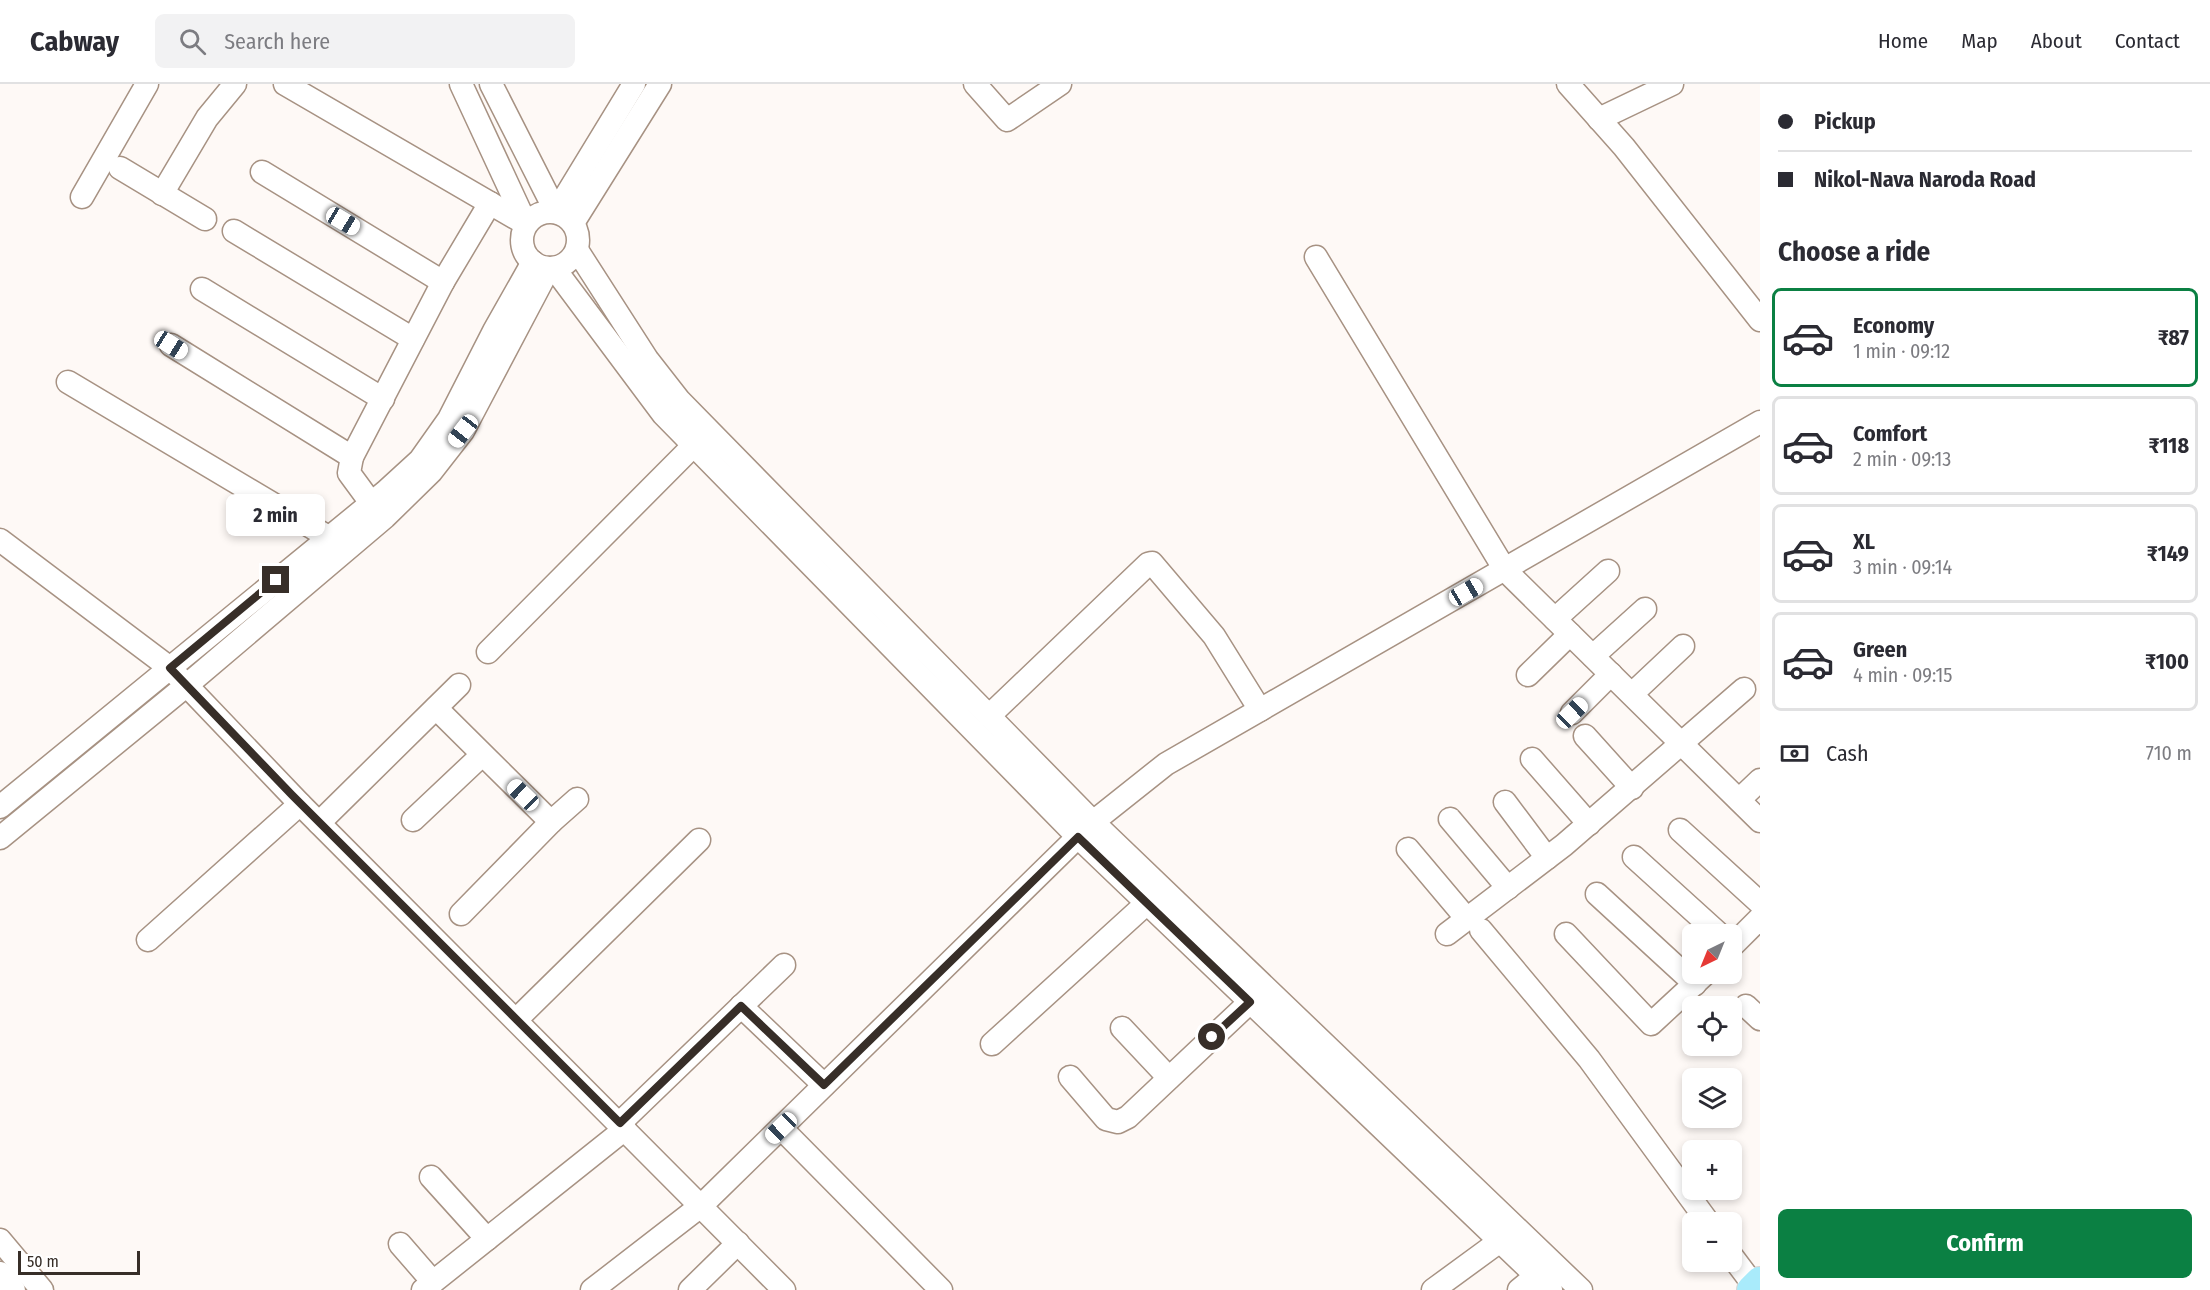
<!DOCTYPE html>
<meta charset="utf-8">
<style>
:root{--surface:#fff;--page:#f2f2f3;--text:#2b2b33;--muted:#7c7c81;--line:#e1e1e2;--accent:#0b8043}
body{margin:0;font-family:"Fira Sans Condensed",sans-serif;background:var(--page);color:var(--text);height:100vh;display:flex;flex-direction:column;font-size:22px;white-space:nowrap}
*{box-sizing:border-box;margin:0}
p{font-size:20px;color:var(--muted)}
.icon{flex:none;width:33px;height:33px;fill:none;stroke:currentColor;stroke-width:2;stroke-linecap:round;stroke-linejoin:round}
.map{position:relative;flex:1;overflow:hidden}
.drawer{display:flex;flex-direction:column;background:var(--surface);width:450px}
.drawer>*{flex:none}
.guide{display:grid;align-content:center;height:132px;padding:0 18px;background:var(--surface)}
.needle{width:39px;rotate:223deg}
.buttons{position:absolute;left:1682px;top:840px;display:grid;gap:12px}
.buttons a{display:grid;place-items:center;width:60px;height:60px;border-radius:9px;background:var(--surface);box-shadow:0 3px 9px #0003;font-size:30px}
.scale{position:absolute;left:18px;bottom:15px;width:122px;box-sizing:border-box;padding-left:6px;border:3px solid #372e28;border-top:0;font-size:16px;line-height:21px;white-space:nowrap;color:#372e28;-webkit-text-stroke:4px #fff;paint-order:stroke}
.end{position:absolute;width:27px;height:27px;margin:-14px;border:8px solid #372e28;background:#fff;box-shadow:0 0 0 3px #fff}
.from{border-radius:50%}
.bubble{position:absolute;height:42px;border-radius:9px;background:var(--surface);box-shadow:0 3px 9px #0003;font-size:20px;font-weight:700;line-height:42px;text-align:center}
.car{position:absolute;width:18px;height:36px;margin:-18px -9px;border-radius:8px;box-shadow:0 0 4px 2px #0007;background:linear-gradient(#fff 24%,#345 0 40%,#fff 0 76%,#345 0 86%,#fff 0)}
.guide b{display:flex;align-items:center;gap:21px;height:57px;font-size:22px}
.guide b+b{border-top:2px solid var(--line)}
.guide i{width:15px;height:15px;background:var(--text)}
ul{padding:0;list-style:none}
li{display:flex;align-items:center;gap:18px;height:99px;margin:0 12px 9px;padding:0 6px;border:3px solid var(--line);border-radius:9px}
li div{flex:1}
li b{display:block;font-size:22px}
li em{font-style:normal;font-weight:700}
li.current{border-color:var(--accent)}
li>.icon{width:54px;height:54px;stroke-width:1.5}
h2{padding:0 18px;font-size:27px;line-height:72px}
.pay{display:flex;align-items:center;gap:15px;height:66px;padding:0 18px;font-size:22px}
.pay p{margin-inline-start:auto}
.action{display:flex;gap:12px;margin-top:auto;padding:12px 18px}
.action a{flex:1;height:69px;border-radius:9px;background:var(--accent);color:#fff;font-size:24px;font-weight:700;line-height:69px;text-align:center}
header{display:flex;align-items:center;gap:36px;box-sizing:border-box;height:84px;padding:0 30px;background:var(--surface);border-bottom:2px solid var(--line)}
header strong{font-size:28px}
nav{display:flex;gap:33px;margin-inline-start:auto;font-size:21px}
.search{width:420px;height:54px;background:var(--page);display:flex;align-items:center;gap:15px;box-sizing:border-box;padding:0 21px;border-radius:9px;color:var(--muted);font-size:22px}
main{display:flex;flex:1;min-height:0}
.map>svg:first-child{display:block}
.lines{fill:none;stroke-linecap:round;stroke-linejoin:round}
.minor-casing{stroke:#a79283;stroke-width:25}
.major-casing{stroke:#d7d5d4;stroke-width:32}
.minor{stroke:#fff;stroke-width:22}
.major{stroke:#a9ebfb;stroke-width:30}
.route{stroke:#372e28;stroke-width:8}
</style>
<header>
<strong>Cabway</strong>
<div class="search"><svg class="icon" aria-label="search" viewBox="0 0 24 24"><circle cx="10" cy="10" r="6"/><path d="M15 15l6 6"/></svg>Search here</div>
<nav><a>Home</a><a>Map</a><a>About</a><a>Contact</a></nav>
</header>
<main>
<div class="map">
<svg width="1760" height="1206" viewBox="0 0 1760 1206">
<rect width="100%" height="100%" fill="#fef9f6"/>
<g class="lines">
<!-- minor casing -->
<g class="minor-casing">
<g id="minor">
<path d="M285 0 526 140"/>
<path d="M461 0 526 140"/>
<path d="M491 0 556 128"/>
<path d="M975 0 1007 36 1060 0"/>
<path d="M1568 0 1624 63 1760 236"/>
<path d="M1599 35 1672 0"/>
<path d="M120 84 205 135"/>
<path d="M262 88 443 198"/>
<path d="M162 110 207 34 235 0"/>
<path d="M82 113 147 0"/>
<circle cx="550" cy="156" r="28"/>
<path d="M556 128 634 0"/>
<path d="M573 139 660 0"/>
<path d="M234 147 413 255"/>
<path d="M577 166 647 275 679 316 1093 738 1581 1206"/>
<path d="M1316 173 1505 486 1760 737"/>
<path d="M554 184 663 330 1078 753 1551 1206"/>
<path d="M202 205 383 315"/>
<path d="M171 261 352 373 443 198 490 119"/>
<path d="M68 298 340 460"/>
<path d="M352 373 349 389 371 419"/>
<path d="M0 456 170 584 300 720 784 1206"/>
<path d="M1555 535 1608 487"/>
<path d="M488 568 694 361"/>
<path d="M1593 572 1645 525"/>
<path d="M1528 591 1570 550"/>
<path d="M1632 610 1683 562"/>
<path d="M436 624 551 738 577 715"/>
<path d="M1572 629 1611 590"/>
<path d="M989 632 1148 480 1152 479 1214 552 1260 626"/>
<path d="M1585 652 1632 704"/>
<path d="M1532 675 1589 740"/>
<path d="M1739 716 1760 696"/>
<path d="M1505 718 1547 774"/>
<path d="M0 723 385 408 420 376 449 335 494 247 533 178"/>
<path d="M1450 735 1508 804"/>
<path d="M413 736 482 671"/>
<path d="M319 739 459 601"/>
<path d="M1680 746 1760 819"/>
<path d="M0 754 187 601 385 433 431 388 463 347 549 184"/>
<path d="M1408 765 1467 835"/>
<path d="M1634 773 1719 850"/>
<path d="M1597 810 1695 900"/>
<path d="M461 830 551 738"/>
<path d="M1481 846 1589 975 1708 1138"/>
<path d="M1447 850 1564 761 1744 605"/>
<path d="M1566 850 1651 940 1705 890"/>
<path d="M148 856 300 720"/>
<path d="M1731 863 1760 834"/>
<path d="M741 922 824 1001"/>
<path d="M1746 922 1760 935"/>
<path d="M516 936 699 756"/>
<path d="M1122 944 1169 994"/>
<path d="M992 960 1147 819"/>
<path d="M1070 993 1106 1035 1118 1038 1128 1033 1250 918"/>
<path d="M620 1039 784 881"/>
<path d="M781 1044 941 1206"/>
<path d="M431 1093 487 1155"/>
<path d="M0 1156 42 1206"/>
<path d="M400 1160 433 1198"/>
<path d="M1731 1171 1755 1203"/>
<path d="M0 1189 14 1206"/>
<path d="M423 1206 625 1045"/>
<path d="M592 1206 702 1121 1093 738 1166 680 1760 338"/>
<path d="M690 1206 738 1159"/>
<path d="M1433 1206 1500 1157"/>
<path d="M1519 1206 1536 1192"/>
</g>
</g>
<!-- major casing -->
<g class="major-casing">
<path id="major" d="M1752 1206 1760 1198"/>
</g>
<!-- minor -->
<use href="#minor" class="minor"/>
<!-- major -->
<use href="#major" class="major"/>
</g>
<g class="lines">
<!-- route -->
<path class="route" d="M276 496 170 584 292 711 620 1039 741 922 824 1001 1078 753 1250 918 1212 953"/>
</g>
</svg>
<div class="buttons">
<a><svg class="needle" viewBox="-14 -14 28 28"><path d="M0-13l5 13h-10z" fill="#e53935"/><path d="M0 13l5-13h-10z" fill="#7c7c81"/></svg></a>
<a><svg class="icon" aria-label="locate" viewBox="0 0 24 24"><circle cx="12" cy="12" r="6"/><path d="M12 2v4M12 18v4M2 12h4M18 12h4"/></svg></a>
<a><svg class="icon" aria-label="layers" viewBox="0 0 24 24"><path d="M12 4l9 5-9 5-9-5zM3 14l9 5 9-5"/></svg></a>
<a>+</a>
<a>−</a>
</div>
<div class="scale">50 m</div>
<i class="end from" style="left:1212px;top:953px"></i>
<i class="end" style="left:276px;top:496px"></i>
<div class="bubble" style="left:226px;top:410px;width:99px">2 min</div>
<i class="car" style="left:343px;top:137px;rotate:121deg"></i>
<i class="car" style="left:171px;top:261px;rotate:122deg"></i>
<i class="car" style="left:463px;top:347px;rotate:218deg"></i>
<i class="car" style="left:1466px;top:508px;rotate:60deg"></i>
<i class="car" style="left:1572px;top:629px;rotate:46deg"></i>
<i class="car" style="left:523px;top:711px;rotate:314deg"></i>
<i class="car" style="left:781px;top:1044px;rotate:226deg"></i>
</div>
<section class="drawer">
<div class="guide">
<b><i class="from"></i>Pickup</b>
<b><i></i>Nikol-Nava Naroda Road</b>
</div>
<h2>Choose a ride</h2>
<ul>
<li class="current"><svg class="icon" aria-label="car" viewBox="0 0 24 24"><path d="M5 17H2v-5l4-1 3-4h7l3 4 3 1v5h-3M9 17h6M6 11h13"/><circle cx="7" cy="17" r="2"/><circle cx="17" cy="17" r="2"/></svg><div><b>Economy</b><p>1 min · 09:12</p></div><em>₹87</em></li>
<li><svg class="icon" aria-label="car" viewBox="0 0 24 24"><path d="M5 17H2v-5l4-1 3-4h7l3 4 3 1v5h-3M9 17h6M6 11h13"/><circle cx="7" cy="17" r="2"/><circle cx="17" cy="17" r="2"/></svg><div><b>Comfort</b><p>2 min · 09:13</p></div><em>₹118</em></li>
<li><svg class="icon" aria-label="car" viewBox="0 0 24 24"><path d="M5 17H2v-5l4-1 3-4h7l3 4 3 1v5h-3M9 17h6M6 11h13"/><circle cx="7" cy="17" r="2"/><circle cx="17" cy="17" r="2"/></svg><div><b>XL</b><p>3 min · 09:14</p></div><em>₹149</em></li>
<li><svg class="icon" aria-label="car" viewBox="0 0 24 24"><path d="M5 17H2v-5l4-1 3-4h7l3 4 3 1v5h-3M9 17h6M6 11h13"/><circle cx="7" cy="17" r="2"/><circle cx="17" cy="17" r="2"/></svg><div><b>Green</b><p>4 min · 09:15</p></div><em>₹100</em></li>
</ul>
<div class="pay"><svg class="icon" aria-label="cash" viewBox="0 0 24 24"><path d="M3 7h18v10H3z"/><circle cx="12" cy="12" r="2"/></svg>Cash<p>710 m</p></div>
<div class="action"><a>Confirm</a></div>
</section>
</main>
